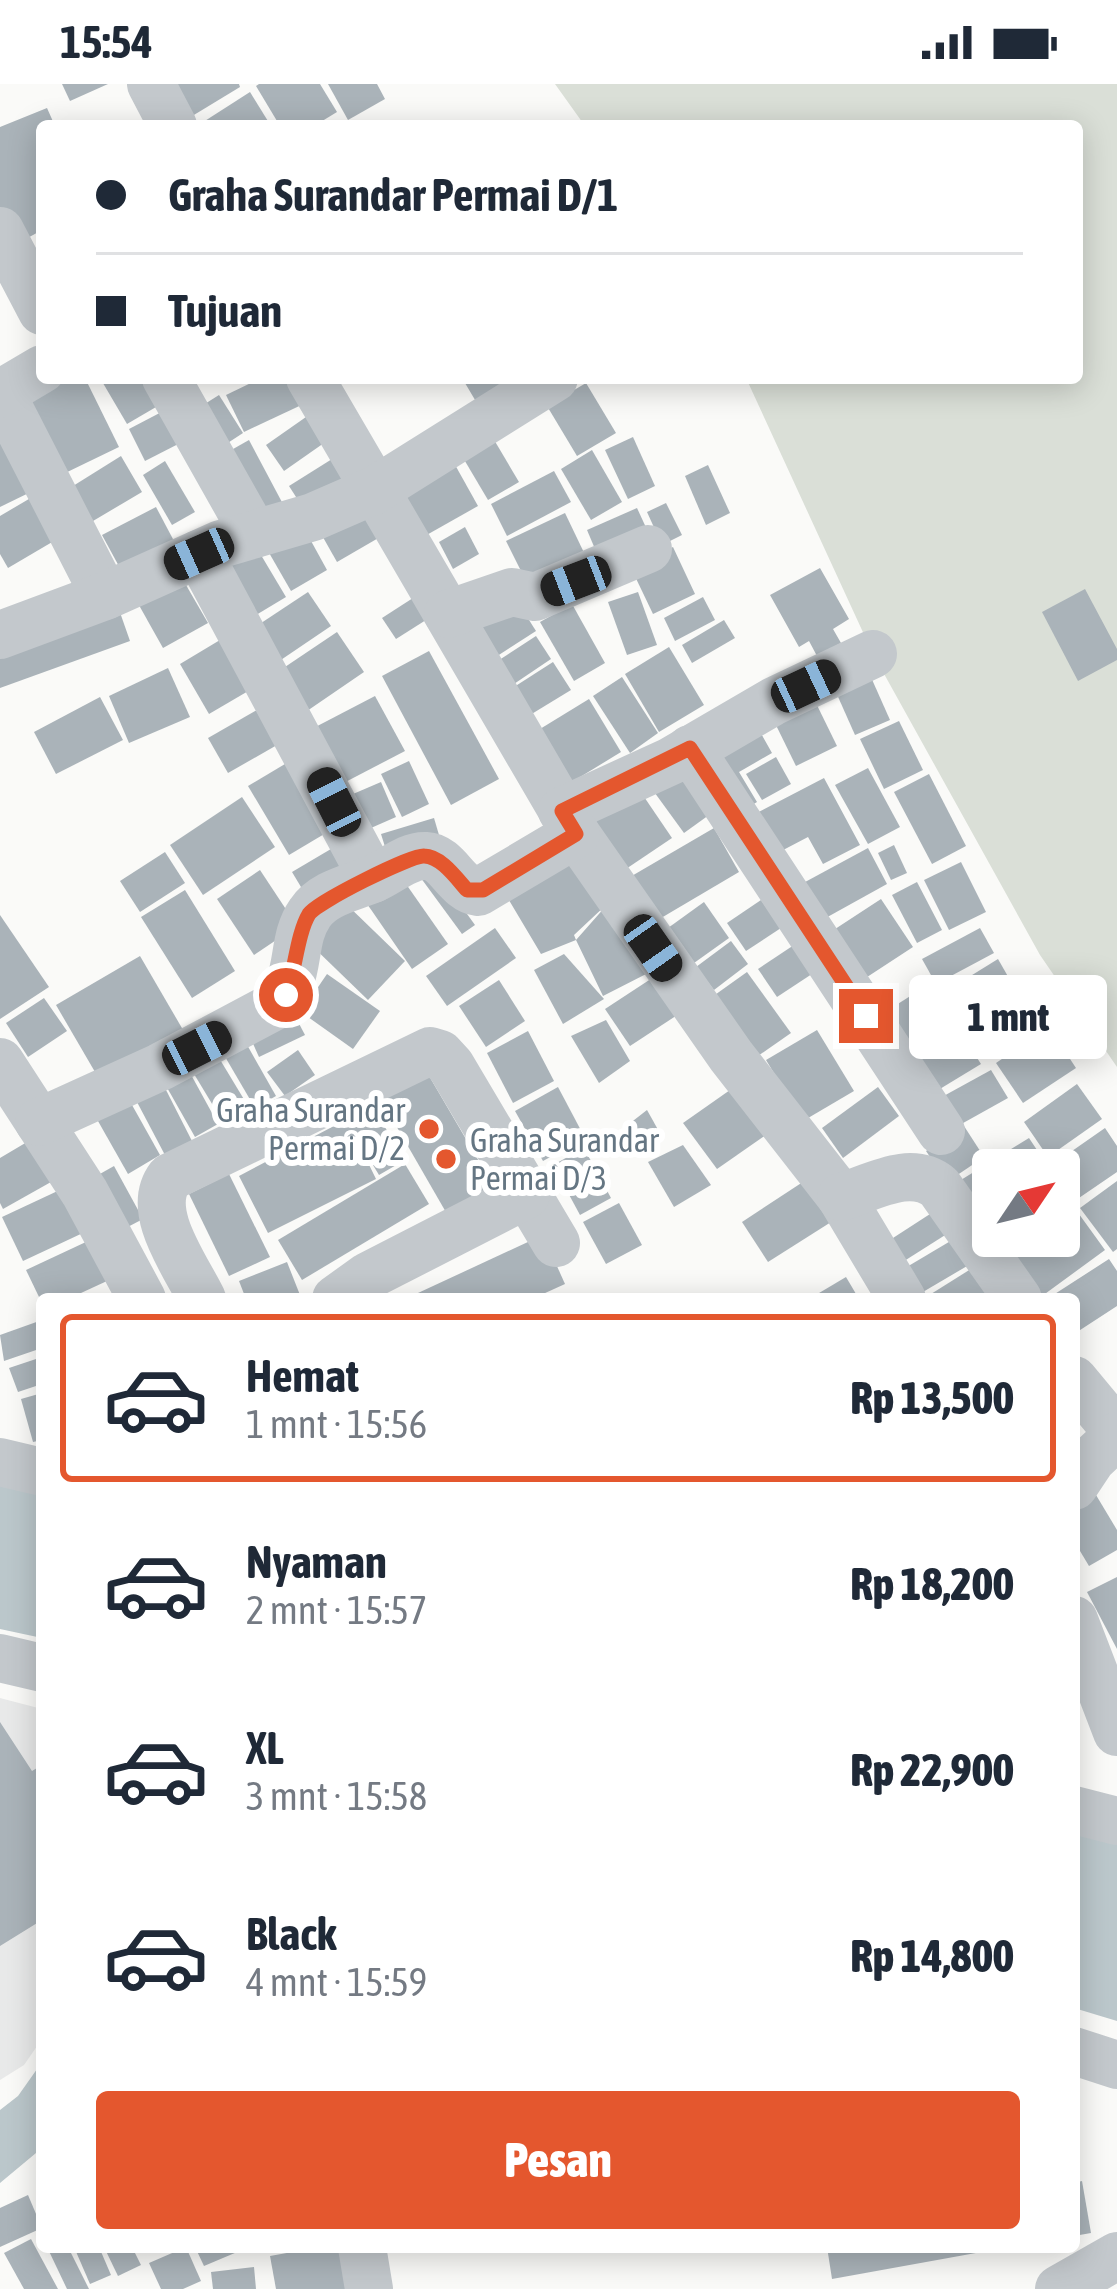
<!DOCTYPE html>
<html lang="id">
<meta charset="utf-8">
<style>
:root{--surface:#fff;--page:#f6f6f7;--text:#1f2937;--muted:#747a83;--line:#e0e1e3;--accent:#e4572e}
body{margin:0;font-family:"Asap Condensed",sans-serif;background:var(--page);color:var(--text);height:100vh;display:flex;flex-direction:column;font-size:45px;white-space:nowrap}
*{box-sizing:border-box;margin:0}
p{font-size:39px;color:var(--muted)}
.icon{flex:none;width:66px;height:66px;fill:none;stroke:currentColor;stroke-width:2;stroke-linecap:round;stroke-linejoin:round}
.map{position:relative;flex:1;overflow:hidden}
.sheet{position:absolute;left:36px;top:1209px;width:1044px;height:960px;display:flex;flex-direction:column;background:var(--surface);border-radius:12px;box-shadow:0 6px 30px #0003}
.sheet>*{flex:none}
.top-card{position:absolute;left:36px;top:36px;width:1047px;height:264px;border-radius:12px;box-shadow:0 6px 30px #0003;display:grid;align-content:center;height:264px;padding:0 60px;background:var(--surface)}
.needle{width:78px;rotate:55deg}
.buttons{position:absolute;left:972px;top:1065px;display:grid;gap:24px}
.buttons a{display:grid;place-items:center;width:108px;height:108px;border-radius:12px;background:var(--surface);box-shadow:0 6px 30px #0003;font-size:60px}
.end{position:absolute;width:54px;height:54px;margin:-27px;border:15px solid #e4572e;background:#fff;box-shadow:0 0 0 6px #fff}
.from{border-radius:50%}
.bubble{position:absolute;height:84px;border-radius:12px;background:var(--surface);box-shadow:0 6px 30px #0003;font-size:39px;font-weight:800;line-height:84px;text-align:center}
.car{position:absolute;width:36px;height:72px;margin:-36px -18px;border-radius:15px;box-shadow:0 0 9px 3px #0007;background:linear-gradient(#222 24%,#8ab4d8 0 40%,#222 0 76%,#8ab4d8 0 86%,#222 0)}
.top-card b{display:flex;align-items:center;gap:42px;height:114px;font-size:45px}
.top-card b+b{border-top:3px solid var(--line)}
.top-card i{width:30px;height:30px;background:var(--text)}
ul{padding:21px 0 0;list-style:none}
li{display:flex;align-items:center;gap:36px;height:168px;margin:0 24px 18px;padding:0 36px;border:6px solid transparent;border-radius:12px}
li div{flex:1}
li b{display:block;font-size:45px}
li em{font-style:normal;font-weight:800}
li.selected{border-color:var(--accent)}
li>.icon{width:108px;height:108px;stroke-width:1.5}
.cta{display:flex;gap:24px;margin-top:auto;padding:24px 60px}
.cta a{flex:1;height:138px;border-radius:12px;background:var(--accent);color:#fff;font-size:48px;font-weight:800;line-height:138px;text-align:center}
.status{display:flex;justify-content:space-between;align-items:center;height:84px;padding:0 60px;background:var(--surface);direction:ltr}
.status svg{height:33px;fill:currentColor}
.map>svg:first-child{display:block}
.built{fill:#e8e9e9}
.green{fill:#dadfd7}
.water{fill:#bbc7cb}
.building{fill:#aab3b9}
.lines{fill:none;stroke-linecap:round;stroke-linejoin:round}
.minor{stroke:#c3c8cc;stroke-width:48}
.route{stroke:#e4572e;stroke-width:15}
.poi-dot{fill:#e4572e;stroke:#fff;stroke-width:4.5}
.labels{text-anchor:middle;stroke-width:12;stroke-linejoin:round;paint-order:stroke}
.poi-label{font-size:33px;fill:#657683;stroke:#fff;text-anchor:end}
</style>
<div class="status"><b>15:54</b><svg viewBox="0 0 49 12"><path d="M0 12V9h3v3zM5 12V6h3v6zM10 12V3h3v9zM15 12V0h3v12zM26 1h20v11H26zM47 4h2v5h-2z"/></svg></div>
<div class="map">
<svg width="1117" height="2205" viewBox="0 0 1117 2205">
<rect width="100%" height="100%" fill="#fafaf8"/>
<!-- built -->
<path class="built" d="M0 1614 42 1625V1955L24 1981 0 1996Z"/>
<!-- green -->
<path class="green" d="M555 0H1117V983L1040 871 873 570 746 294H1077V42H585Z"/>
<!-- water -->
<g class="water">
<path d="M0 1385 42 1395V1554L0 1545Z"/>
<path d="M1074 1743 1117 1757V1937L1074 1924Z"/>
<path d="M42 1978V2064L0 2099V2026L18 2012Z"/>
</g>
<!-- building -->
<g class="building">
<path d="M62 0H108L70 17Z"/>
<path d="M162 0H239L240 3 184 37Z"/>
<path d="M259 0H320L337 28 314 42H280L256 2Z"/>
<path d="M328 0H377L385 15 348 36Z"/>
<path d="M250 8 271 42H197Z"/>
<path d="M47 24 55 42H42V146L15 161 0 127V43Z"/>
<path d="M52 294H85L119 363 59 392 19 310Z"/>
<path d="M100 294H156L168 316 127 340Z"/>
<path d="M261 294H299L310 317 244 348 226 311Z"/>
<path d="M462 294H536L484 331Z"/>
<path d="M586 299 616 349 577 372 547 322Z"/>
<path d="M219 311 243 349 217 366 192 328Z"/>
<path d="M0 320 41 403 0 423Z"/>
<path d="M173 322 190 354 145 377 129 345Z"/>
<path d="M316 326 334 352 284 387 266 361Z"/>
<path d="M490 349 519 398 488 416 459 367Z"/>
<path d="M633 353 655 402 628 415 605 366Z"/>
<path d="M249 356 284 422 261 434 226 369Z"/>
<path d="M592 366 622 418 591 436 561 385Z"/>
<path d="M340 370 355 394 305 427 289 402Z"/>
<path d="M121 372 142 408 93 437 73 402Z"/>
<path d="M165 377 195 428 172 441 143 391Z"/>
<path d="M454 379 478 422 416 457 392 413Z"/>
<path d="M708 381 730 429 706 441 685 392Z"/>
<path d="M554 387 571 418 507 452 491 420Z"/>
<path d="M34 412 59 454 8 484 0 470V432Z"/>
<path d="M666 419 682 451 662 461 647 428Z"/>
<path d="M371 420 387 449 337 478 320 448Z"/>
<path d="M156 423 174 457 121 486 102 451Z"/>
<path d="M637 424 649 450 598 472 587 446Z"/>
<path d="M565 429 588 477 530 505 506 457Z"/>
<path d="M465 443 479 470 453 485 439 458Z"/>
<path d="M305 446 327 486 291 507 268 467Z"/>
<path d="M255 461 286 513 246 537 215 484Z"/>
<path d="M673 463 695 510 653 530 631 484Z"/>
<path d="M175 482 208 539 163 564 131 507Z"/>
<path d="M820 484 849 535 833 545 841 559 817 572 809 557 799 563 770 511Z"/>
<path d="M1085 505 1117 565V576L1078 597 1042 528Z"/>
<path d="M308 508 331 542 269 584 246 549Z"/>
<path d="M638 508 657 561 627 571 608 518Z"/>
<path d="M703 513 715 536 675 557 664 534Z"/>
<path d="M413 514 426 536 396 555 382 534Z"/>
<path d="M116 517 130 557 0 604V558Z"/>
<path d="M517 517 536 547 488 578 469 549Z"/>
<path d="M572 520 605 579 574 597 540 538Z"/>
<path d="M724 536 735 554 692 579 682 561Z"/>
<path d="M337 548 364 588 307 627 279 587Z"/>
<path d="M536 552 551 575 508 604 493 580Z"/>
<path d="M220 556 250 606 209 630 180 580Z"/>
<path d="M669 563 704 621 659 648 625 590Z"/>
<path d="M429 567 499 695 451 721 382 592Z"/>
<path d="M553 578 571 606 530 631 514 603Z"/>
<path d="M866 582 890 636 855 651 831 597Z"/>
<path d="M168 584 190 633 129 659 109 612Z"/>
<path d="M622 593 658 649 630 669 593 612Z"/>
<path d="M375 612 405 667 332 705 302 650Z"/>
<path d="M100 613 123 656 56 690 34 648Z"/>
<path d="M813 613 837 662 796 682 772 633Z"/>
<path d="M589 615 621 668 572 698 540 645Z"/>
<path d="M257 626 277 661 228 689 208 654Z"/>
<path d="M754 637 772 669 739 688 757 718 737 730 701 667Z"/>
<path d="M899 637 923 686 884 705 860 655Z"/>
<path d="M776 673 791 700 762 716 746 690Z"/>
<path d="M290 677 331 746 289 771 248 702Z"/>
<path d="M409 677 429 720 402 733 381 690Z"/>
<path d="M868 684 900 743 868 760 835 701Z"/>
<path d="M677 687 709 731 684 749 652 705Z"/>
<path d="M929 690 966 762 932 780 894 708Z"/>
<path d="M824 694 860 761 823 780 808 753 766 775 745 735Z"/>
<path d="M381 698 396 733 355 751 339 716Z"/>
<path d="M636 701 672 754 617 791 582 738Z"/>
<path d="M242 713 275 763 203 811 170 761Z"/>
<path d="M434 734 439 751 386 766 381 750Z"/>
<path d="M714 744 739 788 656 837 630 793Z"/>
<path d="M570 761 606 821 574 851 576 856 613 814 652 887 603 912 576 856 541 870 503 806Z"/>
<path d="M894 761 907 789 891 796 878 769Z"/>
<path d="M336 762 350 787 307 813 292 788Z"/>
<path d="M868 764 887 800 813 841 794 804Z"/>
<path d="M165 768 185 799 140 828 120 797Z"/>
<path d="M428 776 475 841 462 850 415 786Z"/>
<path d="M961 778 986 828 949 846 924 796Z"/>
<path d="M260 786 297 842 254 871 217 815Z"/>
<path d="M399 790 448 860 412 885 363 814Z"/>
<path d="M917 798 942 846 917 859 892 811Z"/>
<path d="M185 806 235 887 192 914 141 833Z"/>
<path d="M881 815 913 863 861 897 829 849Z"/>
<path d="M761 816 781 844 746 867 727 839Z"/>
<path d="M343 817 405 877 368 916 305 855Z"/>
<path d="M704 818 729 854 694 879 668 844Z"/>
<path d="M0 831 49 903 0 935Z"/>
<path d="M495 844 516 874 447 922 426 892Z"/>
<path d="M980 844 994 869 936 900 922 875Z"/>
<path d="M731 857 748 880 714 906 696 883Z"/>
<path d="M800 857 818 886 777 913 758 885Z"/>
<path d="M564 870 604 915 563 940 534 886Z"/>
<path d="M140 872 186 951 102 1000 56 921Z"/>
<path d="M998 875 1010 896 957 930 943 909Z"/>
<path d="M666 885 691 922 630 962 605 925Z"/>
<path d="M747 888 791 949 755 974 712 913Z"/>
<path d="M327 890 380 927 353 965 301 928Z"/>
<path d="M499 896 525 937 486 963 459 922Z"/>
<path d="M1017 901 1042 936 988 974 963 939Z"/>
<path d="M923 904 946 940 896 971 874 935Z"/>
<path d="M44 914 67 947 28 973 6 939Z"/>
<path d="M295 932 305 951 259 973 250 953Z"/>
<path d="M606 936 630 977 599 999 571 952Z"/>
<path d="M1049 943 1076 984 1023 1019 996 979Z"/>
<path d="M817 946 854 1007 803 1037 766 976Z"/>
<path d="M528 947 554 997 513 1019 487 969Z"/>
<path d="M961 949 981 980 925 1014 906 982Z"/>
<path d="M246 959 276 1012 255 1024 224 971Z"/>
<path d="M298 966 315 991 285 1012 267 988Z"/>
<path d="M216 969 248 1022 223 1038 191 985Z"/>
<path d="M425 985 494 1103 447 1130 379 1012Z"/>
<path d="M991 986 1008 1014 956 1043 940 1014Z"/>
<path d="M189 987 218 1040 195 1053 165 1000Z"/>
<path d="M740 999 773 1046 717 1085 683 1039Z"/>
<path d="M1077 1000 1102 1035 1048 1073 1024 1038Z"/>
<path d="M558 1003 585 1054 543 1077 515 1027Z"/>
<path d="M878 1003 899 1032 843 1074 822 1044Z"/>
<path d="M165 1004 193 1059 166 1073 137 1018Z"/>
<path d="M127 1012 160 1071 128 1090 94 1030Z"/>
<path d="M372 1022 405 1076 379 1091 353 1048 376 1095 268 1149 239 1092Z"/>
<path d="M647 1026 661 1051 635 1066 620 1047Z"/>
<path d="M964 1042 984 1073 947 1098 926 1067Z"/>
<path d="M1105 1044 1117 1062V1088L1076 1116 1059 1086 1052 1081Z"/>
<path d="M1029 1054 1043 1075 1025 1086H993V1106L969 1121 956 1099Z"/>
<path d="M27 1058 51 1098 3 1125 0 1119V1074Z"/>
<path d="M683 1061 711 1101 674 1123 648 1078Z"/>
<path d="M584 1064 611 1114 580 1131 553 1081Z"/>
<path d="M405 1080 429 1120 302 1196 278 1156Z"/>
<path d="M114 1082 143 1135 120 1147 91 1095Z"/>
<path d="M229 1090 270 1173 229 1192 189 1110Z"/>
<path d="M812 1092 839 1133 768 1178 742 1138Z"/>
<path d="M1117 1097V1165L1113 1168 1080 1124Z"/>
<path d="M64 1104 85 1148 23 1177 2 1133Z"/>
<path d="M619 1119 642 1161 606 1180 583 1138Z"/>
<path d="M947 1119 961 1141 890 1186 876 1165Z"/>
<path d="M1071 1119 1105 1166 1038 1215 999 1172 1026 1152H1059V1128Z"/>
<path d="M964 1149 979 1175 911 1215 895 1190Z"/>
<path d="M543 1151 565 1200 532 1215H405Z"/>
<path d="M88 1157 107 1197 68 1215H40L26 1186Z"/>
<path d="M1109 1175 1117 1187V1222L1074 1250V1215H1047Z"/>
<path d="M287 1178 300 1211 246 1215 239 1197Z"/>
<path d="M982 1178 998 1204 981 1215H923Z"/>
<path d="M846 1193 859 1215H809Z"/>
<path d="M42 1236V1264L4 1277 0 1251Z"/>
<path d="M42 1273V1300L18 1308 9 1284Z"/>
<path d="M42 1309V1356L33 1358 21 1315Z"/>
<path d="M1096 1411 1117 1446V1466L1089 1482 1074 1457V1424Z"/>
<path d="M1117 1493V1565L1087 1508Z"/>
<path d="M0 1638 32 1687 42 1681V1836L0 1862Z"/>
<path d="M1082 2097 1091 2149 1074 2152V2099Z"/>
<path d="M28 2111 42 2144 0 2163V2124Z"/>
<path d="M31 2155 58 2205H24L4 2169Z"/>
<path d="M47 2163H68L89 2205H67Z"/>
<path d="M74 2163H99L111 2191 90 2200Z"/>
<path d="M104 2163H132L141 2181 118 2192Z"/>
<path d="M186 2163 201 2197 183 2205H161L149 2179Z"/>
<path d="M195 2163H249L204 2182Z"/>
<path d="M320 2163H350L358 2205H276L270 2172Z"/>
<path d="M827 2163H997L998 2165 832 2195Z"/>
<path d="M254 2183 256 2205H213L211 2188Z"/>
</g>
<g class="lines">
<!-- minor -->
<g class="minor">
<path d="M151 0 173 42"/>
<path d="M0 147 42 227"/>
<path d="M166 294 254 450"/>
<path d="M310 294 576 750 731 972 841 1113 902 1215"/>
<path d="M1 309 105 512"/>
<path d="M0 310 42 285"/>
<path d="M199 470 373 795"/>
<path d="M448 530 512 508 535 513 648 465"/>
<path d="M0 551 105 512 221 460 313 433 375 406 554 294"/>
<path d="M690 665 941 1047"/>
<path d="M562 727 671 677 774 617 873 570"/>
<path d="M0 978 85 1109 142 1215"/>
<path d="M39 1038 160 983 273 923C304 895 289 859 310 829 324 808 353 804 375 794 391 787 408 771 426 772 448 773 456 805 478 808L576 750"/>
<path d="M841 1113C873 1103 911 1080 939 1103L1018 1215"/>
<path d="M202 1215C186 1182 144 1127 170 1093L430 967 440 970 451 982 556 1159"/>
<path d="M336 1215 368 1192 526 1111"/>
<path d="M1074 1296 1117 1348"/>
<path d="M0 1378 42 1388"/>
<path d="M1074 1402 1092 1375 1117 1352"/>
<path d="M1074 1536 1117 1648"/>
<path d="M0 1574 42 1584"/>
<path d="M1074 1726 1117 1737"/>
<path d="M1074 1967 1117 1981"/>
<path d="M362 2163 369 2205"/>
<path d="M1059 2205 1117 2172"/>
</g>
</g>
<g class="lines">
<!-- route -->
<path class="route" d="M286 911C295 888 297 850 309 830 317 818 411 771 424 772 441 772 457 795 467 806H483L576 750 562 727 690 664 866 932"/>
</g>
<!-- markers -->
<g class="poi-dot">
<circle cx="429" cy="1045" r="12"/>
<circle cx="446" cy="1075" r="12"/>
</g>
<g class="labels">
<!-- poi labels -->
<g class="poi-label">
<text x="405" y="1038">Graha Surandar<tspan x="405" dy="38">Permai D/2</tspan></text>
<text x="470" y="1068" text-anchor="start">Graha Surandar<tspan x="470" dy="38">Permai D/3</tspan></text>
</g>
</g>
</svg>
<div class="buttons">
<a><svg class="needle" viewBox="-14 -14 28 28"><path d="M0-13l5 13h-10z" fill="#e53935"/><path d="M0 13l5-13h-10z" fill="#747a83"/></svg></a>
</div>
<i class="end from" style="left:286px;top:911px"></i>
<i class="end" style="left:866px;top:932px"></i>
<div class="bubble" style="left:909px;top:891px;width:198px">1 mnt</div>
<i class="car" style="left:199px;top:470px;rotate:246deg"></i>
<i class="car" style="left:576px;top:497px;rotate:249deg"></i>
<i class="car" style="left:806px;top:602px;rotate:65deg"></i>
<i class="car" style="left:334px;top:718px;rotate:333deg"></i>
<i class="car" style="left:653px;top:864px;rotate:145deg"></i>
<i class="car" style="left:197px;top:964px;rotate:63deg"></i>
<div class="top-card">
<b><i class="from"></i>Graha Surandar Permai D/1</b>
<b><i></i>Tujuan</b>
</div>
<section class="sheet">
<ul>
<li class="selected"><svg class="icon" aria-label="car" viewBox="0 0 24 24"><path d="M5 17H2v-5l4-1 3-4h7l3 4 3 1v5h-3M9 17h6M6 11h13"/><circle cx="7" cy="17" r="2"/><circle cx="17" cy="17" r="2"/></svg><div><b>Hemat</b><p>1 mnt · 15:56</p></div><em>Rp 13,500</em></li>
<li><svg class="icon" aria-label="car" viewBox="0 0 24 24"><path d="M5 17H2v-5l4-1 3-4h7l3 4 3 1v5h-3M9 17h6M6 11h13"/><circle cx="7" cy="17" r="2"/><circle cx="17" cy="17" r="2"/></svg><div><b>Nyaman</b><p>2 mnt · 15:57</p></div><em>Rp 18,200</em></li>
<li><svg class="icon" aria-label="car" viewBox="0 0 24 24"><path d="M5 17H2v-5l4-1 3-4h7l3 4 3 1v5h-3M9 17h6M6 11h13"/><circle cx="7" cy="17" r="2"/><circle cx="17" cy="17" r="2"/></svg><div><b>XL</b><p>3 mnt · 15:58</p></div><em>Rp 22,900</em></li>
<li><svg class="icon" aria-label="car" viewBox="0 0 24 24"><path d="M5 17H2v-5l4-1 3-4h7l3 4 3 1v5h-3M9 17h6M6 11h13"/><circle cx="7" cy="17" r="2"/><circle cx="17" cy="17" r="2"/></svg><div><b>Black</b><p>4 mnt · 15:59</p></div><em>Rp 14,800</em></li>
</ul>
<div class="cta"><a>Pesan</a></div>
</section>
</div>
